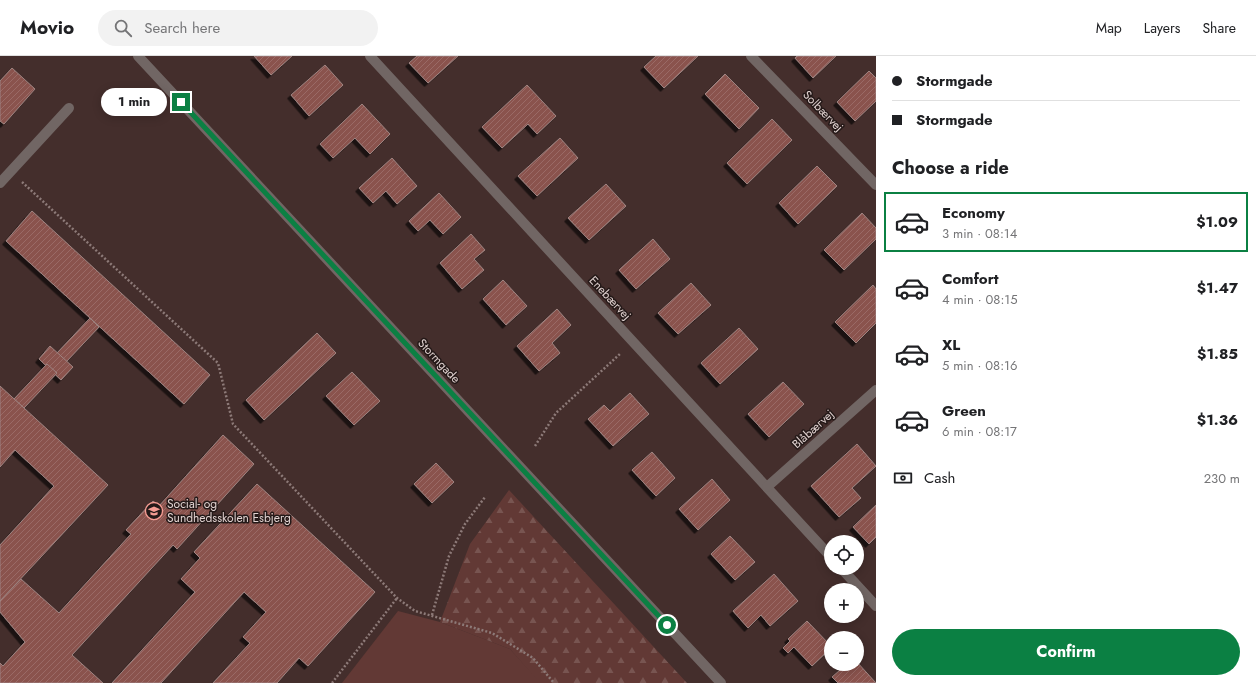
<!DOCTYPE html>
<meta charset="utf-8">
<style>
:root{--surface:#fff;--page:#f2f2f2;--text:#202124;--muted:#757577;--line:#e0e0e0;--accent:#0b8043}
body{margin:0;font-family:Jost,sans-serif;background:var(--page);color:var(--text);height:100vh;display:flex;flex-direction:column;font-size:15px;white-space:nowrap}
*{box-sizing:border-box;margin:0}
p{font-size:13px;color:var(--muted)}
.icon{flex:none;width:22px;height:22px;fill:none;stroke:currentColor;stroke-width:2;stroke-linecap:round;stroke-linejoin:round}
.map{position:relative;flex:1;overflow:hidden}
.panel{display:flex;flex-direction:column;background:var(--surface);width:380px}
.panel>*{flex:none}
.hud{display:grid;align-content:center;height:88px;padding:0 16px;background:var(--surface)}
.fabs{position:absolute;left:824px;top:479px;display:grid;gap:8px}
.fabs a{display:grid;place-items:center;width:40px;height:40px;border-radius:50%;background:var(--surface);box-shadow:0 2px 10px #0003;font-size:20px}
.end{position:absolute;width:18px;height:18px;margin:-9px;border:5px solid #0b8043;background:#fff;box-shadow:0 0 0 2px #fff}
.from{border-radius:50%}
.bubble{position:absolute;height:28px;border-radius:14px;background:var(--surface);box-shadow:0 2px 10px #0003;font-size:13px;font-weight:700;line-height:28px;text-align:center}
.hud b{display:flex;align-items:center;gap:14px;height:38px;font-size:15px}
.hud b+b{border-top:1px solid var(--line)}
.hud i{width:10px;height:10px;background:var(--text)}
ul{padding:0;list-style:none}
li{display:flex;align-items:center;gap:12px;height:60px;margin:0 8px 6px;padding:0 8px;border:2px solid transparent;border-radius:0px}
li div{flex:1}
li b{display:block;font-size:15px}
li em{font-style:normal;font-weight:700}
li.current{border-color:var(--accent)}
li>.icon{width:36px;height:36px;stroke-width:1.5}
h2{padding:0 16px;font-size:18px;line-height:48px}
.pay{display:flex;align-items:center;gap:10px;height:44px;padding:0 16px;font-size:15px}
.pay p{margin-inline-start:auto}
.primary-button{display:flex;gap:8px;margin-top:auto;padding:8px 16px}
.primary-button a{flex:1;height:46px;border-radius:24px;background:var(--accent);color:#fff;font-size:16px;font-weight:700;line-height:46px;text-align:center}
header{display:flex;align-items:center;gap:24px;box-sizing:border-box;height:56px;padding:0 20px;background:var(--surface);border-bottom:1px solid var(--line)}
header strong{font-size:19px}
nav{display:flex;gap:22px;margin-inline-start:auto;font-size:14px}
.search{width:280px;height:36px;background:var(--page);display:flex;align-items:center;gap:10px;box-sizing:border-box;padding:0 14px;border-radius:22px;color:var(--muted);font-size:15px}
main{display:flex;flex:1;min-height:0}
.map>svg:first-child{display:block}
.green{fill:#623935}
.forest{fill:url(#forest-firs)}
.building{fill:url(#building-hatch);stroke:#9e8481;filter:url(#shadow)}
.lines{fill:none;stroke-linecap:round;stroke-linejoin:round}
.path{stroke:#8d7a78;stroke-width:2.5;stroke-dasharray:2 2;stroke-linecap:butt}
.minor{stroke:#716664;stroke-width:10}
.route{stroke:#0b8043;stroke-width:5}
.labels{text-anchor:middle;stroke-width:3;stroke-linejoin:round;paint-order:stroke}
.street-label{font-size:12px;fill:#e1d2d0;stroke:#241918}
.poi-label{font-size:12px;fill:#e1d2d0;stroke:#241918;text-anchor:start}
</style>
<header>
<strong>Movio</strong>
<div class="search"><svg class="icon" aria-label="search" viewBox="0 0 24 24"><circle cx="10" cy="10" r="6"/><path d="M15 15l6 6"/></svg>Search here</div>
<nav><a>Map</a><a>Layers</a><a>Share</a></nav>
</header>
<main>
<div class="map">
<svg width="876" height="627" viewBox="0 0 876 627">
<defs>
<pattern id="forest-firs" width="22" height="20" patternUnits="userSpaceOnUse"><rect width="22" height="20" fill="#623935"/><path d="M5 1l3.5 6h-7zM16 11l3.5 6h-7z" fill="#785551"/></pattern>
<pattern id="building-hatch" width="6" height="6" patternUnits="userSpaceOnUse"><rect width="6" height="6" fill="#8a534e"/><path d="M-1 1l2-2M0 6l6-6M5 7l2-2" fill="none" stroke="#9a6b66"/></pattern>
<filter id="shadow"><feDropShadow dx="-3.5" dy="3.5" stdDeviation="0" flood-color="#0009"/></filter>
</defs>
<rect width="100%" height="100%" fill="#442e2c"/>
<!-- green -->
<path class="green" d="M398 555 440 566 510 593 541 627H342Z"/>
<!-- forest -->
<path class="forest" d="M509 434 687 627H540L510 593 440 566 470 488Z"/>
<!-- building -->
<g class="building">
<path d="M254 0H292L271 19Z"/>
<path d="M417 0H458L428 27 409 7Z"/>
<path d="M656 0H698L664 32 644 11Z"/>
<path d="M797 0H836L813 22 795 2Z"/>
<path d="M325 9 343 29 309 60 291 39Z"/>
<path d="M12 12 35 33 4 68 0 65V25Z"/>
<path d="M869 15 876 22V45L855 65 837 46Z"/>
<path d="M725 18 759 52 739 73 705 38Z"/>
<path d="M527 29 556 60 537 78 528 68 502 92 482 71Z"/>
<path d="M362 48 390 78 370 98 355 82 333 102 320 88Z"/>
<path d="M772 63 792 84 747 128 727 107Z"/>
<path d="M560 82 578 102 537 140 518 120Z"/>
<path d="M392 102 417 130 397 148 386 135 373 147 359 132Z"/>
<path d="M817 110 837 130 798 168 779 147Z"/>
<path d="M606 128 626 150 589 184 568 162Z"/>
<path d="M439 137 461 161 443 178 430 164 418 175 409 165Z"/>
<path d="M32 155 210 319 184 348 6 185Z"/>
<path d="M862 157 876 172V183L844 214 824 194Z"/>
<path d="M471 178 485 194 474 203 484 214 462 233 440 207Z"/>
<path d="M653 183 670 203 636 233 619 214Z"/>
<path d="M503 224 527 250 506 269 483 243Z"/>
<path d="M691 227 711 249 678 278 658 257Z"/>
<path d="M873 229 876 233V267L856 287 835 266Z"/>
<path d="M557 253 571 269 552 287 560 297 539 315 517 290Z"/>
<path d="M90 262 99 271 66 306 57 297Z"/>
<path d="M739 272 758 293 720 328 701 307Z"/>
<path d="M317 277 336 297 264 364 246 344Z"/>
<path d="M50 290 73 311 61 324 39 303Z"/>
<path d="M47 308 57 317 24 352 14 343Z"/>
<path d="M352 316 380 345 354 369 326 340Z"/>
<path d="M783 326 804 348 769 381 748 358Z"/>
<path d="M0 330 108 429 0 545V489L54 430 15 394 0 411Z"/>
<path d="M630 337 649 358 613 390 588 363 604 349 610 355Z"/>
<path d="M223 379 254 408 177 493 173 489 72 599 103 627H0V607L3 610 25 586 0 556V545L21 523 59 557 131 478 126 474 153 445 159 450Z"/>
<path d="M857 388 876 410 852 432 861 442 839 461 811 430Z"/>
<path d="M652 396 675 422 656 440 632 414Z"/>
<path d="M436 407 454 426 432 447 414 428Z"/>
<path d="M712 423 730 444 698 474 679 453Z"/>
<path d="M257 428 375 536 308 610 299 602 277 627H213L250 587 243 581 266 556 244 536 161 627H112L195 536 181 523 200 502 194 496Z"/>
<path d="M876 449V481L869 488 853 471Z"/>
<path d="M730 480 755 506 735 524 711 498Z"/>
<path d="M774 518 798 545 770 570 761 559 748 572 733 555Z"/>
<path d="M807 565 831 590V592L812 610 794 591 788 597 783 592 790 585 788 583Z"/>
<path d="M857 606 876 627H838L832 621 847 608H857Z"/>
</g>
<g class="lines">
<!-- path -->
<g class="path">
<path d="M22 126 218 307 233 368 397 542 415 555 492 577 533 602 554 627"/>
<path d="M535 390 556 357 621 297"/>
<path d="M432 559 449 500 465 468 485 441"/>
<path d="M332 627 397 542"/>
</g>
<!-- minor -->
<g class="minor">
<path d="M138 0 721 627"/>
<path d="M370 0 831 501"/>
<path d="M751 0 876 129"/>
<path d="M0 127 69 52"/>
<path d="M767 431 876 334"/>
<path d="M841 512 876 550"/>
</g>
</g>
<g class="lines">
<!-- route -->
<path class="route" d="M181 46 667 569"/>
</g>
<!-- icons -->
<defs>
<g id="school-ring" transform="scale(0.9)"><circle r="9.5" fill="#241918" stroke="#f59c93" stroke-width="1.5"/><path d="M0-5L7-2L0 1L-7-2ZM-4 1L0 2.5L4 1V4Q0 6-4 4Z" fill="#f59c93"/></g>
</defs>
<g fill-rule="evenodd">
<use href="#school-ring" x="154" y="455"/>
</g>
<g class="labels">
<!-- street labels -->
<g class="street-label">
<text transform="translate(823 55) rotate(46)" y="4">Solbærvej</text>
<text transform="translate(610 242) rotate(47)" y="4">Enebærvej</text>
<text transform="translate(439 305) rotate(47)" y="4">Stormgade</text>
<text transform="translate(813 373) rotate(-42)" y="4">Blåbærvej</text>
</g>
<!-- poi labels -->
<g class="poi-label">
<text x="167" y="452">Social- og<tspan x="167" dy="14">Sundhedsskolen Esbjerg</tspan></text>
</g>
</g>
</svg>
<div class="fabs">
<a><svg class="icon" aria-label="locate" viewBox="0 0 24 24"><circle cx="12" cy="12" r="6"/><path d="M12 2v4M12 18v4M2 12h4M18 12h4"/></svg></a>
<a>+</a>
<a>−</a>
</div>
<i class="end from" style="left:667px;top:569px"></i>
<i class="end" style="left:181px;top:46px"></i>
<div class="bubble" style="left:101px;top:32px;width:66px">1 min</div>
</div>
<section class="panel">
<div class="hud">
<b><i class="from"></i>Stormgade</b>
<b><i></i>Stormgade</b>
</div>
<h2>Choose a ride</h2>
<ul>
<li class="current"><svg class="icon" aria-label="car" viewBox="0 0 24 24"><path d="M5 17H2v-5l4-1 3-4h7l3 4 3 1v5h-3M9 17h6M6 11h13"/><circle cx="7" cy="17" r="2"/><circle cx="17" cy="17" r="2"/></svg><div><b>Economy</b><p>3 min · 08:14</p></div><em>$1.09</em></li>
<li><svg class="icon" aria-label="car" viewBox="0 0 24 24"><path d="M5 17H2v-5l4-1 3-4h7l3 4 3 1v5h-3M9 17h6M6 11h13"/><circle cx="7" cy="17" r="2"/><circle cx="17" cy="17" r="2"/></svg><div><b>Comfort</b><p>4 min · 08:15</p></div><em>$1.47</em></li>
<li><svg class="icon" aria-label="car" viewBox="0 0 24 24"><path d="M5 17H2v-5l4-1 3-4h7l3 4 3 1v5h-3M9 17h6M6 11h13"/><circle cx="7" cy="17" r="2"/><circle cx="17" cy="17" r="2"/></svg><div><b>XL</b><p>5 min · 08:16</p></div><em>$1.85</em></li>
<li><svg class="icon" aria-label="car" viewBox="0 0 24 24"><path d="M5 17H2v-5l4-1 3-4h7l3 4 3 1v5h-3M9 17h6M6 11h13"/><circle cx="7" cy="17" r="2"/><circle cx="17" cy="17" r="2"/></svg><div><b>Green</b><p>6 min · 08:17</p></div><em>$1.36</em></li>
</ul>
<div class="pay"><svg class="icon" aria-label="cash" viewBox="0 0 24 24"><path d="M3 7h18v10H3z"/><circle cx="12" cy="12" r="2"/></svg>Cash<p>230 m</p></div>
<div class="primary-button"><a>Confirm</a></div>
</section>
</main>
